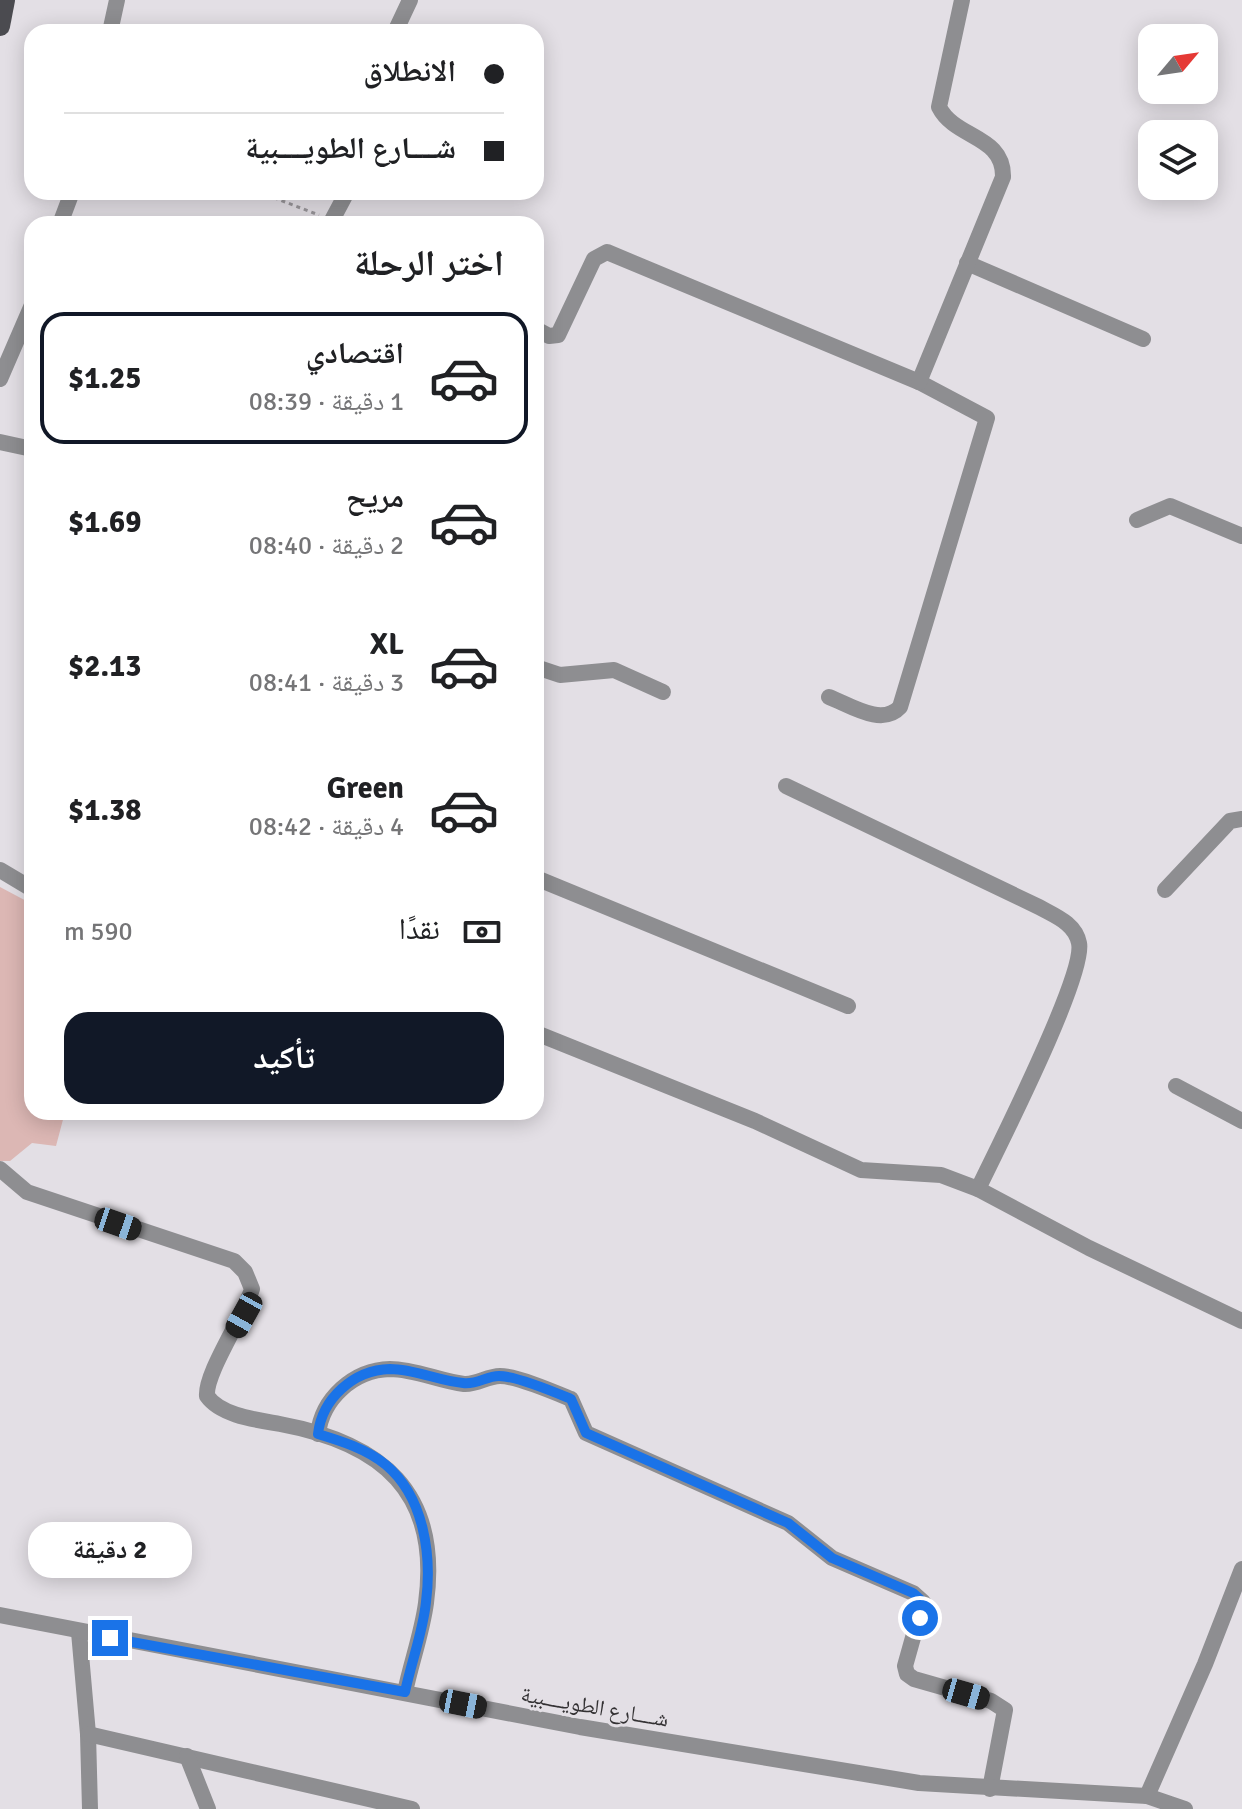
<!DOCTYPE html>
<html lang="ar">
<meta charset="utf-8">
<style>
:root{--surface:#fff;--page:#f6f6f6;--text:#202124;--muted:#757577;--line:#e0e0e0;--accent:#111827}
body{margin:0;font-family:Signika,"Noto Naskh Arabic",sans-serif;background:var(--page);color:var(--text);direction:rtl;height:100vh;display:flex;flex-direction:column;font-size:30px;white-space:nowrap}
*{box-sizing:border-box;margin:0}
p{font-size:26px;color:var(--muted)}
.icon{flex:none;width:44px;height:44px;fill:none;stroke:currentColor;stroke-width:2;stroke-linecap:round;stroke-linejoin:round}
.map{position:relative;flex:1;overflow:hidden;direction:ltr}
.panel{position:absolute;left:24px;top:216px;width:520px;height:904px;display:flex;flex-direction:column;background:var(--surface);border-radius:24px;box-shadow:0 4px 20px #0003;direction:rtl}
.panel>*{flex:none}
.hud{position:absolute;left:24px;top:24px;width:520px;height:176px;border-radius:24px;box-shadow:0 4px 20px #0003;direction:rtl;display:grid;align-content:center;height:176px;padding:0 40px;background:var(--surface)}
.needle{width:52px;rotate:61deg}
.buttons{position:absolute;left:1138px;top:24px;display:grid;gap:16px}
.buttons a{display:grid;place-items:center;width:80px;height:80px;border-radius:16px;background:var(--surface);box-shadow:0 4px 20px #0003;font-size:40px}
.end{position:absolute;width:36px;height:36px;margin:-18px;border:10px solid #1a73e8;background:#fff;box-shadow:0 0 0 4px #fff}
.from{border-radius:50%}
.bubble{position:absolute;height:56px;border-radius:24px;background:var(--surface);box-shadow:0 4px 20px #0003;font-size:26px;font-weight:700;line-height:56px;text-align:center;direction:rtl}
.car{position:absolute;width:24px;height:48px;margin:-24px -12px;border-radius:10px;box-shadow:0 0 6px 2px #0007;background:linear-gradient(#222 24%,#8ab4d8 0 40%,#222 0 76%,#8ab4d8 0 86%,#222 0)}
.hud b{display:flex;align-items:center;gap:28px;height:76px;font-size:30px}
.hud b+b{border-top:2px solid var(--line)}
.hud i{width:20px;height:20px;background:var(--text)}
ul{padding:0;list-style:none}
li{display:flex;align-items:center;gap:24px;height:132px;margin:0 16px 12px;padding:0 24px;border:4px solid transparent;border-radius:24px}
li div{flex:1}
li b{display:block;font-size:30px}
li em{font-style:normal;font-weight:700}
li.active{border-color:var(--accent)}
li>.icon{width:72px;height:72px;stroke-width:1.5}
h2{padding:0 40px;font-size:36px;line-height:96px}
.pay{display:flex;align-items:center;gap:20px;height:88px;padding:0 40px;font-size:30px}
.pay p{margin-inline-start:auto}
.cta{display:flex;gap:16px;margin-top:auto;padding:16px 40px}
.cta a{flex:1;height:92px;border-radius:24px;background:var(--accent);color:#fff;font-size:32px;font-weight:700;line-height:92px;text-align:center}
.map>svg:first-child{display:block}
.green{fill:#dcb7b4}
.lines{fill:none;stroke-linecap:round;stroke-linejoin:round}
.path{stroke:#99969a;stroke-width:3;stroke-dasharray:4 4;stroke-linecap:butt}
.minor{stroke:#8e8e91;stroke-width:16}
.tertiary{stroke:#8e8e91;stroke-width:16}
.primary{stroke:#4b4b50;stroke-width:20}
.route{stroke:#1a73e8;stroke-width:10}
.labels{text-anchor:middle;stroke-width:6;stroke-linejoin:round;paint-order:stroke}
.street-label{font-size:22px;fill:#333133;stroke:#e3dfe5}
</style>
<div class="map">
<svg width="1242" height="1809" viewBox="0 0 1242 1809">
<rect width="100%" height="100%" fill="#e3dfe5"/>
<!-- green -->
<path class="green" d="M0 887 32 904V1112H65L56 1146 32 1143 10 1161H0Z"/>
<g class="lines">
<!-- path -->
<path class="path" d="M259 192 319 215"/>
<!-- minor -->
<g class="minor">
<path d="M110 32 117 0"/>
<path d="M395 32 410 0"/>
<path d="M60 224 72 192"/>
<path d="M330 224 347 192"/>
<path d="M967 263 1143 339"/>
<path d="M536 329 549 336 558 335 594 259 607 252 919 382 987 418 900 707C882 727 850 705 829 697"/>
<path d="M0 379 32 305"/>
<path d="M919 382 1003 177C1004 135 955 139 939 107L962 0"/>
<path d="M0 442 32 449"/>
<path d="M1137 520 1170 506 1242 536"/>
<path d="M536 667 560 675 614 670 663 692"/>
<path d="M786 786 1039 907C1055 916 1075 923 1079 943 1086 975 997 1149 978 1189"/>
<path d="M0 870 32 889"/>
<path d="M536 878 848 1006"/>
<path d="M1165 890 1230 821 1242 819"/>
<path d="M536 1033 755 1121 861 1170 941 1175 978 1189 1089 1248 1242 1321"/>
<path d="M1176 1086 1242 1121"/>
<path d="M0 1169 27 1192 234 1261 245 1272 252 1289C243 1318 205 1373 207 1396 221 1416 258 1420 280 1424 382 1443 441 1492 426 1603 422 1633 411 1663 405 1692"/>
<path d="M318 1434C322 1399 353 1370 390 1369 415 1369 439 1381 464 1384 477 1385 487 1376 500 1376 517 1376 554 1392 571 1399L586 1433 788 1523 832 1558 913 1593 923 1602 905 1666 907 1674 914 1679 991 1701 1005 1710 990 1789"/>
<path d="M79 1632 88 1734 90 1809"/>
<path d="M88 1734 412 1809"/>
<path d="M187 1756 208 1809"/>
<path d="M1147 1796 1205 1664 1242 1569"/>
</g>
<!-- tertiary -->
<path class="tertiary" d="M0 1615 580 1727 919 1783 1147 1796 1185 1809"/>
<!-- primary -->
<path class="primary" d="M0 26 5 0"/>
</g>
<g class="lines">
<!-- route -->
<path class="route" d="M110 1638 405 1692C411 1663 423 1632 426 1602 432 1555 424 1497 386 1465 367 1449 341 1441 318 1434 322 1399 353 1370 390 1369 415 1369 439 1381 463 1383 477 1385 486 1376 499 1376 517 1376 554 1392 571 1399L586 1433 788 1523 832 1558 913 1593 923 1602 920 1618"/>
</g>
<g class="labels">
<!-- street labels -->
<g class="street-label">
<text transform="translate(595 1706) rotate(10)" y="8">شــــارع الطويــــبية</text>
</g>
</g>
</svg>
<div class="buttons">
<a><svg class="needle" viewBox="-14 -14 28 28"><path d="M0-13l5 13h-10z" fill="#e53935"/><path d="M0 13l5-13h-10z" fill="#757577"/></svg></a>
<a><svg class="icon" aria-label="layers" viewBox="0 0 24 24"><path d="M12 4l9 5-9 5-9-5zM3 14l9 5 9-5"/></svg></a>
</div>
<i class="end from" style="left:920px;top:1618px"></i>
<i class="end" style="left:110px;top:1638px"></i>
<div class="bubble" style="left:28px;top:1522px;width:164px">2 دقيقة</div>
<i class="car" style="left:118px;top:1224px;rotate:109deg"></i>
<i class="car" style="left:244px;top:1315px;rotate:209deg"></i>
<i class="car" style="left:966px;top:1694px;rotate:106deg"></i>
<i class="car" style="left:463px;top:1704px;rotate:101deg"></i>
<div class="hud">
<b><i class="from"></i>الانطلاق</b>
<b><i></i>شــــارع الطويــــبية</b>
</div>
<section class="panel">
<h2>اختر الرحلة</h2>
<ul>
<li class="active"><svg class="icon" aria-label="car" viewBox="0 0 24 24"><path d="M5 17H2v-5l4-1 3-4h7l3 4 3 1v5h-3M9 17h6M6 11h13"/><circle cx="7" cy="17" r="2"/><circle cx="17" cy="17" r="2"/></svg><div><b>اقتصادي</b><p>1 دقيقة · 08:39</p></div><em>$1.25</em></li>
<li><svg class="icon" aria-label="car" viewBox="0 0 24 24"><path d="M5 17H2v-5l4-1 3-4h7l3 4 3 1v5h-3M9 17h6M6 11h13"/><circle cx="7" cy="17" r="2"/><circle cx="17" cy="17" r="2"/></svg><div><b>مريح</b><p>2 دقيقة · 08:40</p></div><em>$1.69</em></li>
<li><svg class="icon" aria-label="car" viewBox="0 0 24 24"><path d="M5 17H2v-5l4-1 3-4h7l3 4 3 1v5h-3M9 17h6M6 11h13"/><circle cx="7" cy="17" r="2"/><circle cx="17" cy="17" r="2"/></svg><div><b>XL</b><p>3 دقيقة · 08:41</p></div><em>$2.13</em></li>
<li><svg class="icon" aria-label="car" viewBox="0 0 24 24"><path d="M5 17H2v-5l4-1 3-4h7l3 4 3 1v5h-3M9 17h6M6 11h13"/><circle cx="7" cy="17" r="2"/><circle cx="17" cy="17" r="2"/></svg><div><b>Green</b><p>4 دقيقة · 08:42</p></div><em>$1.38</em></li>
</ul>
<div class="pay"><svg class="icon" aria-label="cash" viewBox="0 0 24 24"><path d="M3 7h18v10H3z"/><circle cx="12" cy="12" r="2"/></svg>نقدًا<p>590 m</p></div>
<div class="cta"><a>تأكيد</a></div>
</section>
</div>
